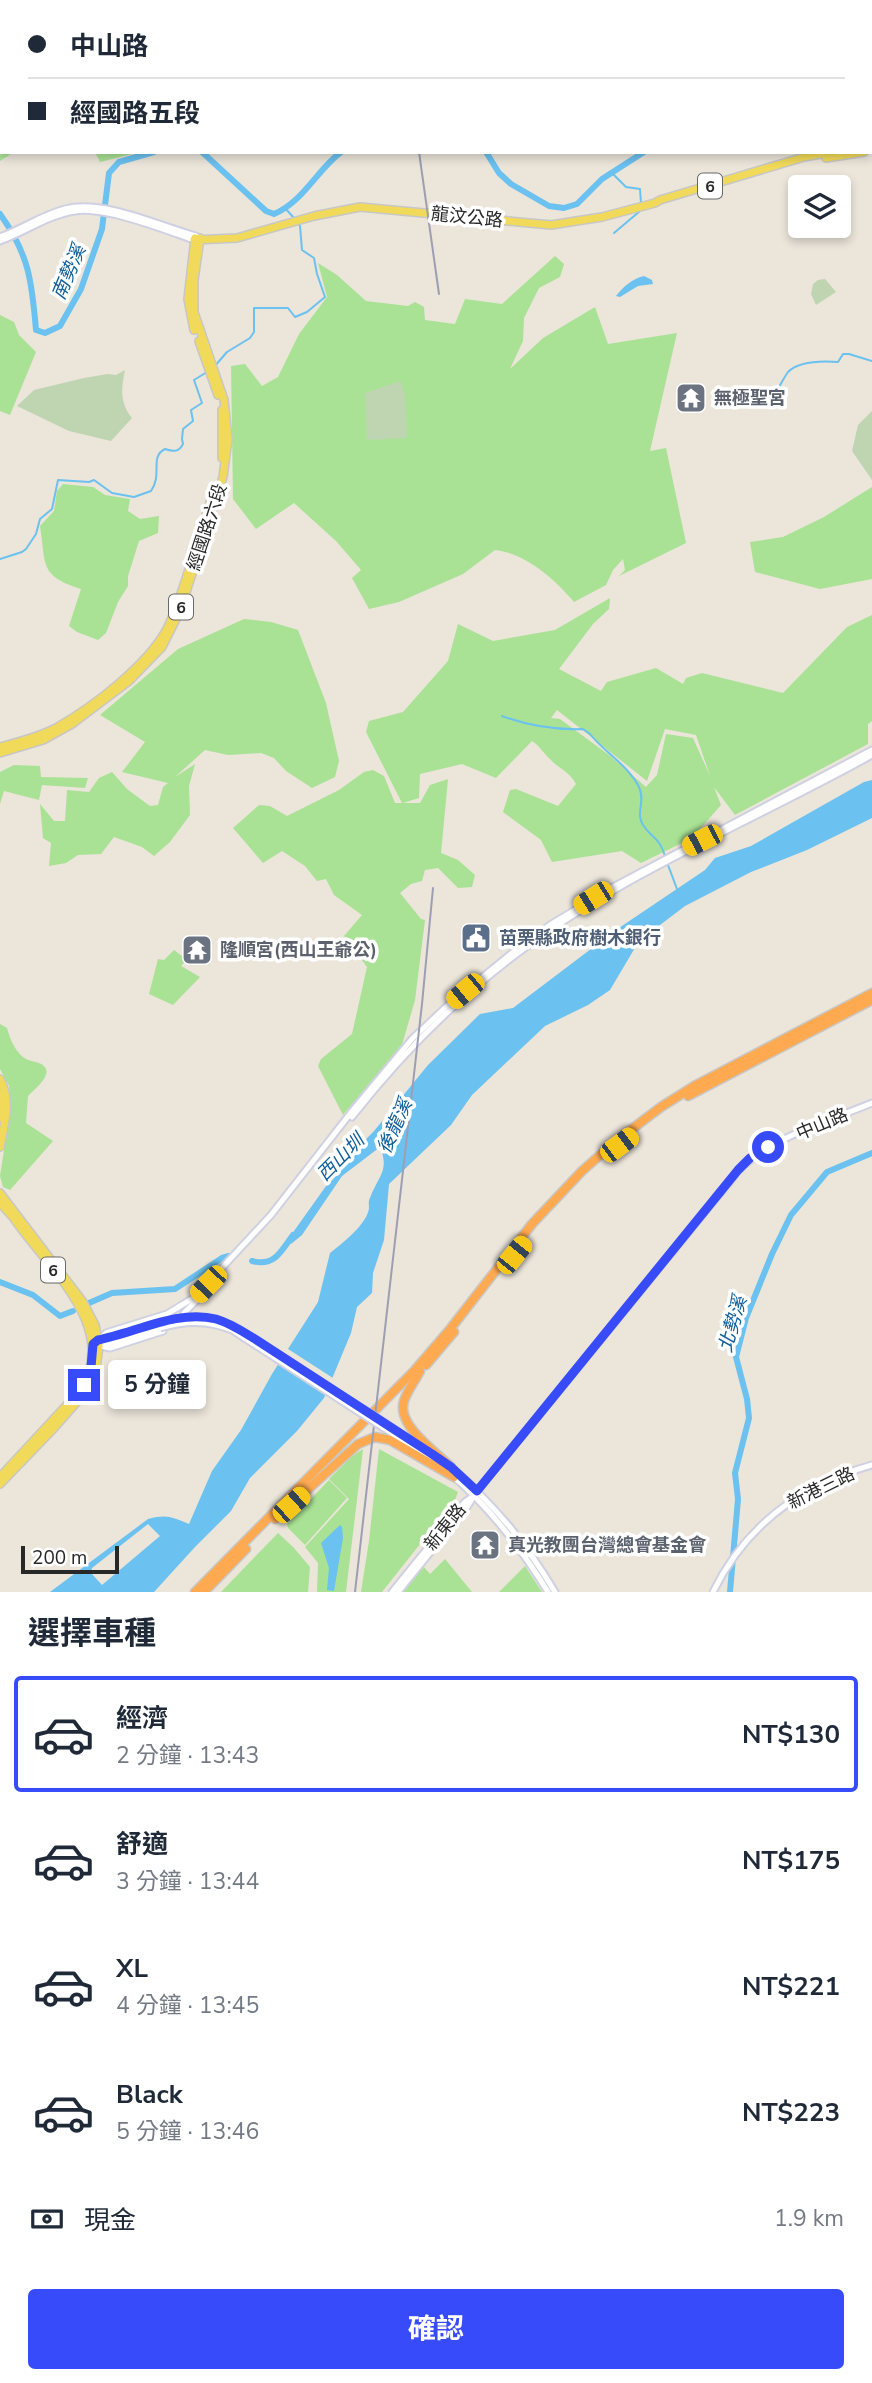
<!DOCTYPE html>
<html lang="zh-TW">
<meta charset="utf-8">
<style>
:root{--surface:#fff;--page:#f2f2f3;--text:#1f2937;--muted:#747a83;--line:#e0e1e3;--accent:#374bfb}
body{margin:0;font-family:"Nunito Sans","Noto Sans TC",sans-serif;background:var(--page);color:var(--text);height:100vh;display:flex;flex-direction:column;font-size:26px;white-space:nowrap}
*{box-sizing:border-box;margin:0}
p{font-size:23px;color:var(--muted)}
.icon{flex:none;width:38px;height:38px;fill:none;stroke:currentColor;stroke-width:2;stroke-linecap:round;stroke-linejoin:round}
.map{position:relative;height:1592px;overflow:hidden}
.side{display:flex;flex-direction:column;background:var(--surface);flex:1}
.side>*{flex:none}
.guide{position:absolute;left:0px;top:0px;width:873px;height:154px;box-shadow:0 4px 10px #0003;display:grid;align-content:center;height:154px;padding:0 28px;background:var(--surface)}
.tools{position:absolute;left:788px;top:175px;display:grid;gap:14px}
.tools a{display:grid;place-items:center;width:63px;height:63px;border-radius:7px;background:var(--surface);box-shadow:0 4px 10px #0003;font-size:35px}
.scale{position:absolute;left:21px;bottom:18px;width:98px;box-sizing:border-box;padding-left:7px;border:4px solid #282828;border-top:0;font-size:19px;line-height:24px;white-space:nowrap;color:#282828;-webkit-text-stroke:5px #fff;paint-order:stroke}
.end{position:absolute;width:32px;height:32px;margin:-16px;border:9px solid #374bfb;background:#fff;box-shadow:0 0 0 4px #fff}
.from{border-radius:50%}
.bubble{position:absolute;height:49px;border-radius:7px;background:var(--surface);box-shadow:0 4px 10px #0003;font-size:23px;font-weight:700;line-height:49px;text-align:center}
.car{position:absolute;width:21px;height:42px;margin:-21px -10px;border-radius:9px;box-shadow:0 0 5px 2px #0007;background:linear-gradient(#f5c518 24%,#345 0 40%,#f5c518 0 76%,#345 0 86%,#f5c518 0)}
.guide b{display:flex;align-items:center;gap:24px;height:66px;font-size:26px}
.guide b+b{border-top:2px solid var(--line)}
.guide i{width:18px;height:18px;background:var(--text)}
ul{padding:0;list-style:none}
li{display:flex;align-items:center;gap:21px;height:116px;margin:0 14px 10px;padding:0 14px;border:4px solid transparent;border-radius:7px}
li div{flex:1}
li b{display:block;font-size:26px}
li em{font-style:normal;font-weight:700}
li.current{border-color:var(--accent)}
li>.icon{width:63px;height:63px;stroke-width:1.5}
h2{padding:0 28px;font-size:32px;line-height:84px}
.pay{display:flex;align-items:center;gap:18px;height:77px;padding:0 28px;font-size:26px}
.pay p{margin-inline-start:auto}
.button{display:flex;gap:14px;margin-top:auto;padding:14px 28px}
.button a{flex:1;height:80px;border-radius:7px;background:var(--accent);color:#fff;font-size:28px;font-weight:700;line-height:80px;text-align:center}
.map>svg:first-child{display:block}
.green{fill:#a9e295;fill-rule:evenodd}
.cemetery{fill:#bfd5b1}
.water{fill:#6bc1ef;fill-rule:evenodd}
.pier{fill:#ebe5da}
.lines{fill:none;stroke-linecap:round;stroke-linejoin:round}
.stream{stroke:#6bc1ef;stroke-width:2}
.river{stroke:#6bc1ef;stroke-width:6}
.secondary-casing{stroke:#cfd1e2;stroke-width:9}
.primary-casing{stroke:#c7c7c7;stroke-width:10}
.highway-casing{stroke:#c7c7c7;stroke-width:11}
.secondary{stroke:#fff;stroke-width:5}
.primary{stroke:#f1da59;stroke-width:7}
.highway{stroke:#ffaa51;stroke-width:8}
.rail{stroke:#9d9eb3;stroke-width:2}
.secondary-bridge-casing{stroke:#cfd1e2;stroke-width:9;stroke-linecap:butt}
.secondary-bridge{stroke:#fff;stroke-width:5}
.route{stroke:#374bfb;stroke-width:9}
.labels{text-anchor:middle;stroke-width:7;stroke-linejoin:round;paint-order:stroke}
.shield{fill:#fff;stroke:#686868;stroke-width:2}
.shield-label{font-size:16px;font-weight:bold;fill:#282828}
.street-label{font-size:18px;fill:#282828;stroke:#fff}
.worship-label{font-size:18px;font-weight:bold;fill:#5b616d;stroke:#fff;text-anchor:start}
.service-label{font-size:18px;font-weight:bold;fill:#4e5e75;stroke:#fff;text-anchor:start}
.water-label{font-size:19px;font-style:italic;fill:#0c5d98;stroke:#fff}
</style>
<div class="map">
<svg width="872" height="1592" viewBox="0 0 872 1592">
<rect width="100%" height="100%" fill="#ebe5da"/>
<!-- green -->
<g class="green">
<path d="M0 75 2 76V152H14L0 161Z"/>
<path d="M95 152H140L100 162Z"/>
<path d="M555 256 564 264 560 277 539 288 524 318 523 341 510 369 543 338 595 307 608 344 677 333 650 451 666 448 686 543 619 576 625 570 623 559 613 570 606 585 574 602C555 579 525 553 495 550L463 574 399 602 369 609 352 578 361 570 336 541 294 503 256 529 233 499 231 366 245 364 262 386 278 377 299 334 327 297 318 263 337 275 366 301 408 306 415 302 424 307 425 320 455 324 465 299 502 304Z"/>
<path d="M0 315 14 322 19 335 36 352 10 415 0 411Z"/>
<path d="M63 484 93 487 105 495 130 499 128 511 140 519 159 516 158 533 139 541 128 576V586L118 602 106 633 98 640 77 632 69 626 81 589C39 576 46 564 40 526L54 511 57 491Z"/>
<path d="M872 487V579L820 589 755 572 750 542 783 537 824 517Z"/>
<path d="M610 598 609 609 593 624 559 669 601 691 607 682 656 668 683 684 686 678 702 673 783 693 847 627 872 615V721L868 724V744L735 815 714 787 721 805 692 838 641 863 622 851 552 862 541 840 503 812 510 790 516 789 558 806 576 784C569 771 559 769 550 759 543 753 540 746 532 741L496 778 462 764 420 774 419 798 403 803H420L430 785 448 779 441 853 458 860 475 875 472 887 458 888 438 868 425 870 422 881 411 884 400 893 421 919 425 920 415 1000 402 1045 343 1115 318 1066 321 1059 352 1034 367 967 344 936 362 915 334 895 326 879 317 881 305 866 282 851 263 863 233 828 259 805 270 806 287 816 339 790 364 772 373 770 384 776 395 803H402L366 732 369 721 403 712 448 661 458 624 493 641 555 630ZM557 710 647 781 665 729 696 735 710 776 693 738 666 734 657 775 646 787 609 755 560 719 551 718Z"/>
<path d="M244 619 271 622 298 630 326 703 339 761 335 777 312 788 286 771 274 758 261 753 228 755 205 750 175 777 195 764 189 786 190 815 170 842 154 856 142 847 114 837 101 854 78 855 66 863 49 866 51 843 43 838 40 804 54 821H65L67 790 89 792 99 778 112 772 127 789 150 806 158 805 163 787 168 783 122 772 145 742 100 715 178 649Z"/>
<path d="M14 765 40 766 41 777 88 778 85 788 42 785 39 800 4 791 0 804V772Z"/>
<path d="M174 950 187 960 181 966 200 977 173 1005 149 994 158 959 164 960Z"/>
<path d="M0 1024 7 1028C10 1039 14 1049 23 1057 28 1061 33 1061 39 1063 58 1071 36 1088 28 1096L26 1123 53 1141 10 1190 3 1187 0 1176 11 1105 9 1086 0 1069Z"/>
<path d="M363 1449 346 1592H317L318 1563 305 1547 349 1499 329 1479 351 1457Z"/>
<path d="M379 1449 458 1492 455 1500 382 1592H361L369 1541Z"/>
<path d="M329 1480 347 1498 305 1545 288 1528 287 1524Z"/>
<path d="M278 1533 294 1548 310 1567 308 1592H221Z"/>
<path d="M445 1559 472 1592H402L423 1566 430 1574Z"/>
<path d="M525 1566 542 1592H499Z"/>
</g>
<!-- cemetery -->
<g class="cemetery">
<path d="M825 279 836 292 816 305 811 294 813 284 818 280Z"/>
<path d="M125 370C121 389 120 403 132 418L111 441 69 431 17 406 34 390 84 378 108 374 116 375Z"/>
<path d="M400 381 405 394 407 438 367 440 365 393Z"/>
<path d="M872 411V480L852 451 858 425Z"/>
</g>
<!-- water -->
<g class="water">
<path d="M644 276 652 280 653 284 638 286 620 297 616 296C624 286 632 279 644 276Z"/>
<path d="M872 780V818L807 850 751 872 685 906 639 941 610 990 588 1005 545 1026 472 1095 451 1125 389 1184 384 1240 373 1273 372 1293 357 1307 351 1333 324 1398 297 1431 250 1478 231 1511 195 1547 154 1592H50L148 1519C168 1514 171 1517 189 1524L212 1471 241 1430 272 1374 318 1302 330 1253C342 1244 368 1223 369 1208 369 1205 368 1201 370 1198 378 1176 390 1171 380 1147L342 1176 302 1235 291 1244 289 1238 341 1165 374 1131 428 1065 480 1014 513 1008 616 930 705 870 715 858 751 846 864 782ZM148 1524 160 1536 102 1585 91 1573 92 1568Z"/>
<path d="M340 1525 342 1527 343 1538 334 1591 327 1590 329 1568 321 1543Z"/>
</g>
<!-- pier -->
<path class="pier" d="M285 1347 336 1380 331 1391 279 1357Z"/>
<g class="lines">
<!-- stream -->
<g class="stream">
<path d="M42 0 55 2"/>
<path d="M327 0 330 2"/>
<path d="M57 2 63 0"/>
<path d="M365 2H366"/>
<path d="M612 173 626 187 640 189 641 203"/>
<path d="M285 208 294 218"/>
<path d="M614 233 640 211 641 208"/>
<path d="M214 367 227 352 250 338 254 332V308H288L295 317 307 312 325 297 317 274 314 258 302 250 300 226 297 222"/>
<path d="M779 387C782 382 785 376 788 372 799 361 824 361 838 362L843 354H849L872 361"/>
<path d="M0 559 22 552 26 549 36 534 40 519 52 509 58 480 89 482 94 480 112 493 134 497 151 491C163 474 149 457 165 449 174 452 179 452 183 444L182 439 183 429 193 421 191 410 202 403 194 380 207 372"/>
<path d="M502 716C529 726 554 730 583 729L590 734C605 753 628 765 639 787 646 801 635 813 643 825 652 839 658 835 665 856"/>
<path d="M668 865 677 889"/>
</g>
<!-- river -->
<g class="river">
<path d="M448 2V0"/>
<path d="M202 152 266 211 274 214C303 202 317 170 341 152"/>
<path d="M486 152 499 173 511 184 549 206 564 208 577 204 602 179 644 152"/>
<path d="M0 214C29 254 32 282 36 330L45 333 60 326 81 289 102 229 109 173 119 162 154 152"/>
<path d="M252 1261C275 1267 281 1251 293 1235"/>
<path d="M0 1282 33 1295 60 1316 73 1311"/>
<path d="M89 1303 112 1293 175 1289 222 1258 229 1256"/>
<path d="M730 1592 738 1499 735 1473 749 1418 747 1399 736 1357 746 1318 772 1254 791 1215 827 1172 872 1153"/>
</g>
<!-- secondary casing -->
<g class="secondary-casing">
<g id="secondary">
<path d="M0 237C22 229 42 215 65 209 103 199 157 225 196 236"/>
<path d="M0 241C25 232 48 215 75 211 105 206 165 230 194 240"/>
<path d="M352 1117C399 1057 452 1003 514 956 621 874 754 821 872 755"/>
<path d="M184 1313 201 1296"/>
<path d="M98 1340 159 1324"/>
<path d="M96 1342 106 1333 167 1314 195 1297 271 1215 353 1110 412 1039 447 1006 512 953 550 925 613 887 872 750"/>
<path d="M96 1345 110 1348 163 1331"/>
<path d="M102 1345 160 1328"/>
<path d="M385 1423 430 1453"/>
<path d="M382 1427 434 1461"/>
<path d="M450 1466C495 1506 524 1540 555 1592"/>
<path d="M453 1476C492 1510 521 1548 548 1592"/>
<path d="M392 1592 465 1502 472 1497"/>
<path d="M398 1592 467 1507 477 1491 739 1170C770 1138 831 1120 872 1103"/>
<path d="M713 1592C746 1525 800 1485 872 1465"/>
</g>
</g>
<!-- primary casing -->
<g class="primary-casing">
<g id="primary">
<path d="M872 147V146"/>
<path d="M826 158 864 152"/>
<path d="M194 240 237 238 314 216 360 207 551 225 602 217 655 203 660 200 804 157 831 152"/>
<path d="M194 330 188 299 195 238"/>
<path d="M199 341 218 395"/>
<path d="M222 410V458"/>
<path d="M200 535 212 496"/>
<path d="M0 747C19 742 39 737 56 728 93 707 147 666 167 629 177 609 184 585 191 563"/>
<path d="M0 753 43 740 72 724 129 681 162 647 180 611 223 477 228 439 224 400 194 312V280L200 238"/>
<path d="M0 1079C12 1102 4 1124 0 1147"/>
<path d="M0 1093V1118"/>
<path d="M0 1193 83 1302 95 1325 99 1346 96 1368 84 1394 54 1428 0 1484"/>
<path d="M0 1203 13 1217C46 1267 123 1327 79 1392L0 1477"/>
</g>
</g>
<!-- highway casing -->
<g class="highway-casing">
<g id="highway">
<path d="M688 1096 872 1000"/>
<path d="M426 1365 454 1332"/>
<path d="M420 1371C415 1381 407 1391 404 1401 396 1425 436 1452 451 1467"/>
<path d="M275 1519 358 1444 375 1437 390 1440 454 1477"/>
<path d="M195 1592 414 1371 451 1328 532 1224 582 1171 616 1141 661 1107 696 1085 872 993"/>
<path d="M204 1592 246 1549"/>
</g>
</g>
<!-- secondary -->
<use href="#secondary" class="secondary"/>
<!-- primary -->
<use href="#primary" class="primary"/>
<!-- highway -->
<use href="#highway" class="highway"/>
<!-- rail -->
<g class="rail">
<path d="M398 0V2"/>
<path d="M419 152 439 294"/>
<path d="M355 1592 422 1004 433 888"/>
</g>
<!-- secondary-bridge casing -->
<g class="secondary-bridge-casing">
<g id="secondary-bridge">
<path d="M159 1324C186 1316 208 1315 234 1326L385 1423"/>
<path d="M160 1328C186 1321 206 1320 232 1330L382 1427"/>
</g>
</g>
<!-- secondary-bridge -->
<use href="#secondary-bridge" class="secondary-bridge"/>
</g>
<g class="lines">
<!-- route -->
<path class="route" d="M84 1385 91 1367 93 1344 98 1340C135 1333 178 1309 216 1319 230 1323 242 1331 255 1339L432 1454 451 1467 477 1491 738 1170 750 1158 768 1147"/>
</g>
<!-- icons -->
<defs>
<g id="temple-square" transform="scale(1.575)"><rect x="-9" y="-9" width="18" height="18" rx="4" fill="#6b7280" stroke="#fff"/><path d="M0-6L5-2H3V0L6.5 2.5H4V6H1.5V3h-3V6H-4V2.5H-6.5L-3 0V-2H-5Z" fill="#fff"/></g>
<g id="civic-square" transform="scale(1.575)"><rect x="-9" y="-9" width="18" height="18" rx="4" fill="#5c6f8a" stroke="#fff"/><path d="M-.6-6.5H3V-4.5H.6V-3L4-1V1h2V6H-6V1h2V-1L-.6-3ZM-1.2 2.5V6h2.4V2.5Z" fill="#fff"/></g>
</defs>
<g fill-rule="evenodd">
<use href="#temple-square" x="691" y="398"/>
<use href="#civic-square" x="476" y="938"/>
<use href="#temple-square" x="197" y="950"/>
<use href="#temple-square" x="485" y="1545"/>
</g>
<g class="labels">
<!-- shield labels -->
<g class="shield">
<rect x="698" y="173.5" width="24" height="25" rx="5"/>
<rect x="169" y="594.5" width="24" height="25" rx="5"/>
<rect x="41" y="1257.5" width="24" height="25" rx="5"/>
</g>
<g class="shield-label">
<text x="710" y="192">6</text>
<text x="181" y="613">6</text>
<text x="53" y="1276">6</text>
</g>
<!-- street labels -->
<g class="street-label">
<text transform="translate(467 217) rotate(6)" y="6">龍汶公路</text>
<text transform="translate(207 527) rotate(-72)" y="6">經國路六段</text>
<text transform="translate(822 1124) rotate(-23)" y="6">中山路</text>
<text transform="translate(821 1488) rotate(-26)" y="6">新港三路</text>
<text transform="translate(445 1527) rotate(-51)" y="6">新東路</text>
</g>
<!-- worship labels -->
<g class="worship-label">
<text x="714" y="404">無極聖宮</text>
<text x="220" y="956">隆順宮(西山王爺公)</text>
<text x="508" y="1551">真光教團台灣總會基金會</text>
</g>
<!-- service labels -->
<g class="service-label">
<text x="499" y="944">苗栗縣政府樹木銀行</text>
</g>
<!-- water labels -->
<g class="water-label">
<text transform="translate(68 272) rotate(-67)" y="7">南勢溪</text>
<text transform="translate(394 1126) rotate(-66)" y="7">後龍溪</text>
<text transform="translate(340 1157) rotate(-45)" y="7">西山圳</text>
<text transform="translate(732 1324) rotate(-74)" y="7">北勢溪</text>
</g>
</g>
</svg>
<div class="tools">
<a><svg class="icon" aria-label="layers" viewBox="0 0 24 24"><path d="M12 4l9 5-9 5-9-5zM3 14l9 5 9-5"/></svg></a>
</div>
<div class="scale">200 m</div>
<i class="end from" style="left:768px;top:1147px"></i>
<i class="end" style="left:84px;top:1385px"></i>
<div class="bubble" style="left:108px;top:1360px;width:98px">5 分鐘</div>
<i class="car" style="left:702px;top:840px;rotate:243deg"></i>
<i class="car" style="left:593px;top:898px;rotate:238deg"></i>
<i class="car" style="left:465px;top:991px;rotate:230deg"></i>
<i class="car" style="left:619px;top:1145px;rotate:53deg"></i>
<i class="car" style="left:514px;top:1255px;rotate:39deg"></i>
<i class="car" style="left:208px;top:1284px;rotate:224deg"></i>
<i class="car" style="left:291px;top:1505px;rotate:48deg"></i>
<div class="guide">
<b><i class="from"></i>中山路</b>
<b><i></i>經國路五段</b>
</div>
</div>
<section class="side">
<h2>選擇車種</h2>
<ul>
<li class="current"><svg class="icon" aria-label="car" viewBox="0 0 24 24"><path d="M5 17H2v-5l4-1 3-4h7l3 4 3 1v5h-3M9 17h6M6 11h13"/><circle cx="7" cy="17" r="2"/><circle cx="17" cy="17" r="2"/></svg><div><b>經濟</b><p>2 分鐘 · 13:43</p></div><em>NT$130</em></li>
<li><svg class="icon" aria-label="car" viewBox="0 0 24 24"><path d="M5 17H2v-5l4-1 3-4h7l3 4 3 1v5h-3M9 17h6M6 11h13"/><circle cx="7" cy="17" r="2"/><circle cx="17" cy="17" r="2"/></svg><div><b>舒適</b><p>3 分鐘 · 13:44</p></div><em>NT$175</em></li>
<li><svg class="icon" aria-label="car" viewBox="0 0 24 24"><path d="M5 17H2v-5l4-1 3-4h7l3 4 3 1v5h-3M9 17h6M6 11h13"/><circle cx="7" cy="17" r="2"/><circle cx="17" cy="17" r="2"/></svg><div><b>XL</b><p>4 分鐘 · 13:45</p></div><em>NT$221</em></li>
<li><svg class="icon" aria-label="car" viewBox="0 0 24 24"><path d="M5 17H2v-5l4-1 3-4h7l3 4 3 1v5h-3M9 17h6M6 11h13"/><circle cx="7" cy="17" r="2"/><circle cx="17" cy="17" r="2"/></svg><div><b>Black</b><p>5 分鐘 · 13:46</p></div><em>NT$223</em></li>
</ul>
<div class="pay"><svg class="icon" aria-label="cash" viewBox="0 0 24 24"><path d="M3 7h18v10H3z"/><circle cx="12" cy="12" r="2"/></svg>現金<p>1.9 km</p></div>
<div class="button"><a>確認</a></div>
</section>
